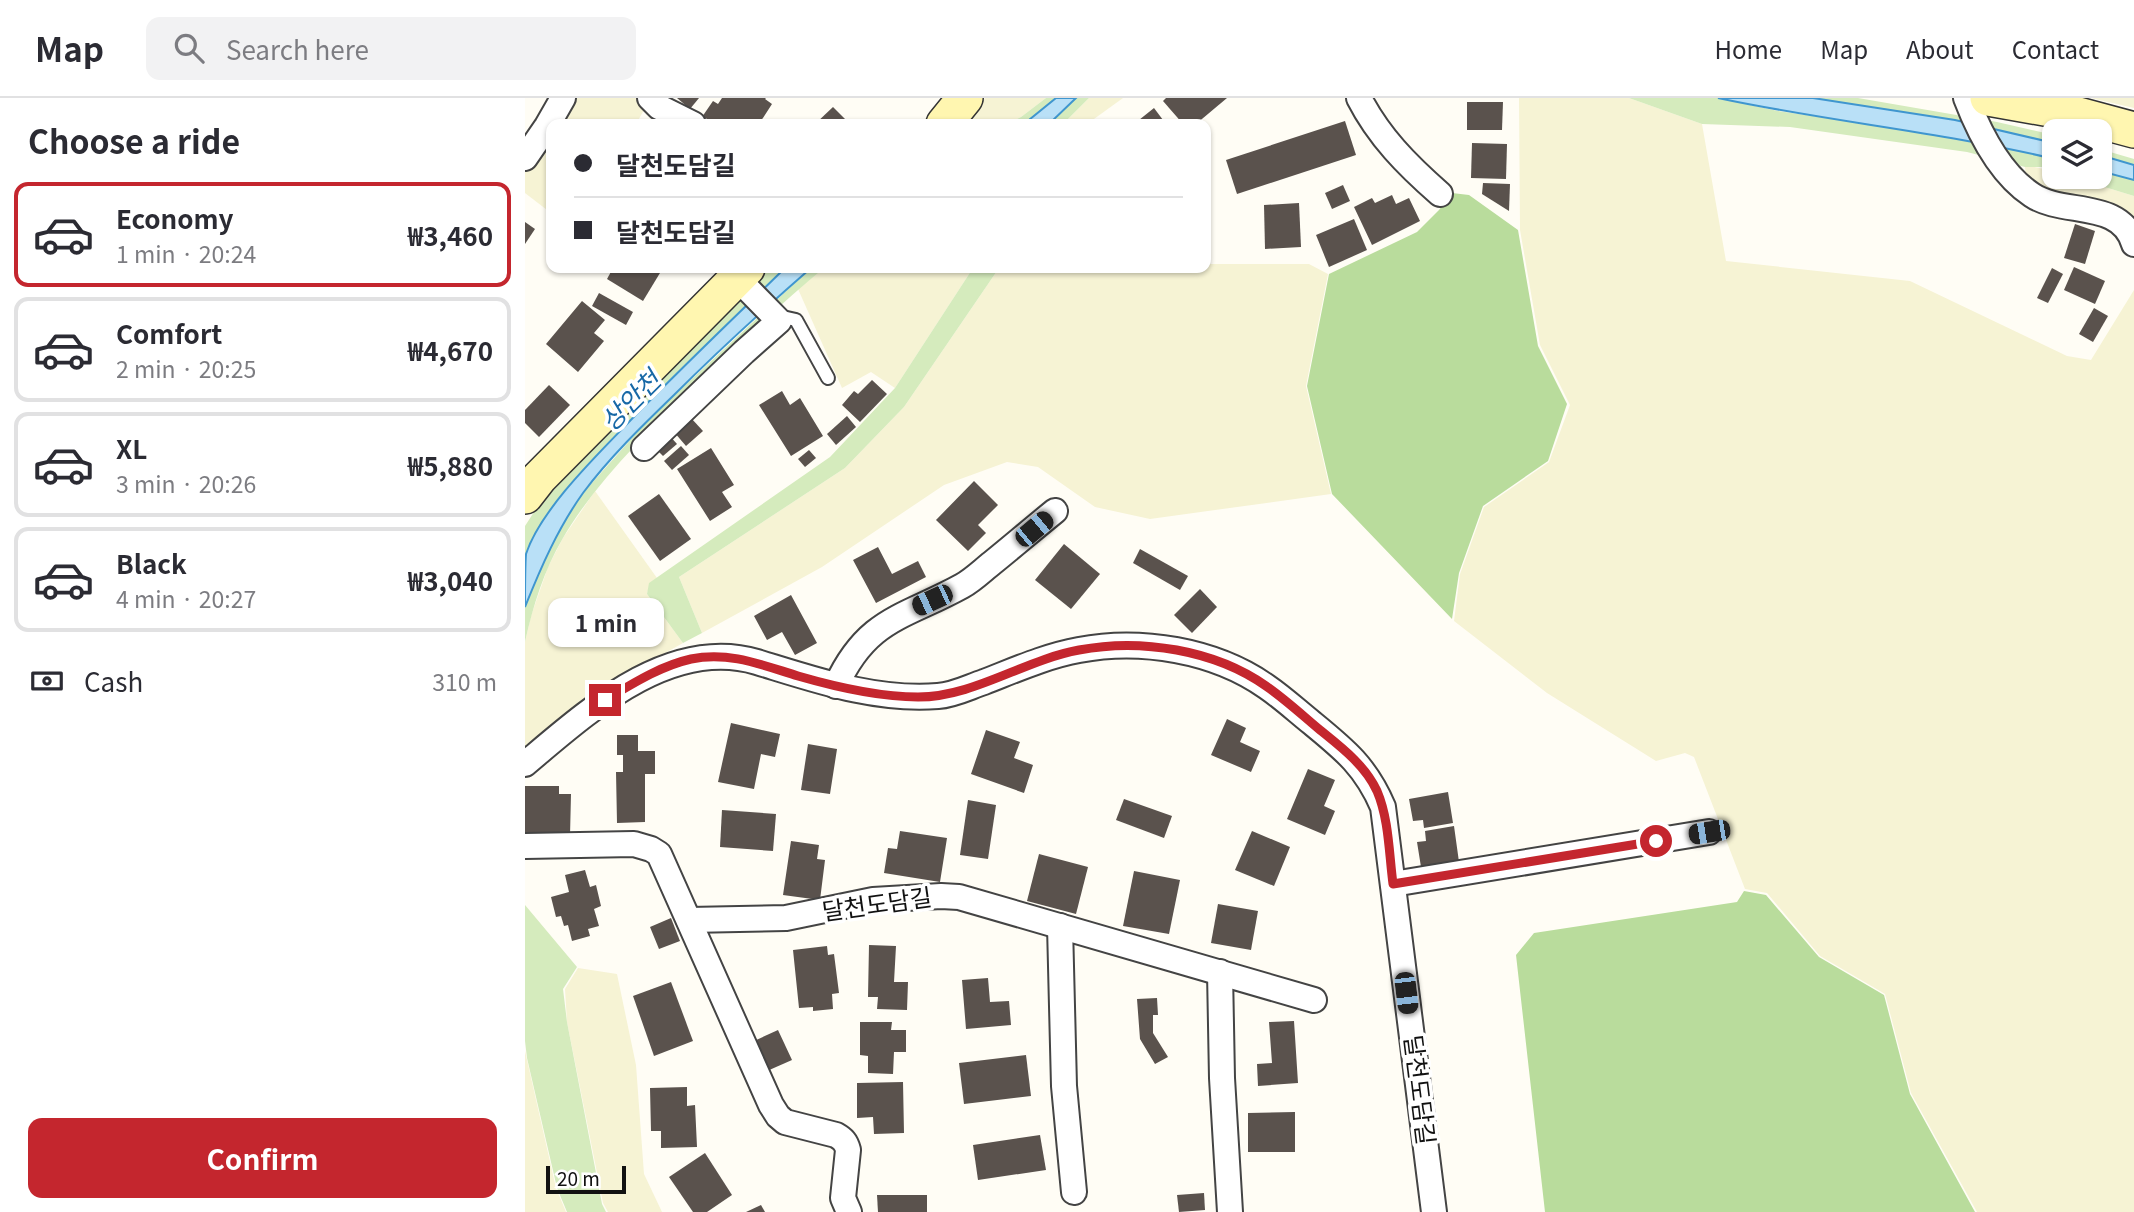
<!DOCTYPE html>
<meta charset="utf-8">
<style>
:root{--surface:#fff;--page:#f2f2f3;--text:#2b2b33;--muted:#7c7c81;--line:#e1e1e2;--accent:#c4262e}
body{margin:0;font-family:Georgia,"Noto Sans KR",serif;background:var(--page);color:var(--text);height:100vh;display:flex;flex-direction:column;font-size:26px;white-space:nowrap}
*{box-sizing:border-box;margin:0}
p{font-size:23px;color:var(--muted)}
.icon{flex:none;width:38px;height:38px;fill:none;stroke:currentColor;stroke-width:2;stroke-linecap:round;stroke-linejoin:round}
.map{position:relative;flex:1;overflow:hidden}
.details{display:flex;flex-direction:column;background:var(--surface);width:525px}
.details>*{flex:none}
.hud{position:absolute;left:21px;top:21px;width:665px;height:154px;border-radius:14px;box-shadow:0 2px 5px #0004;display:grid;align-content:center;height:154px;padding:0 28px;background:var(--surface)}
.buttons{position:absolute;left:1517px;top:21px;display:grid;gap:14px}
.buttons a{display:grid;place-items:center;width:70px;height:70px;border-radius:14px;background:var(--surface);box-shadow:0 2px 5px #0004;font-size:35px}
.scale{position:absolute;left:21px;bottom:18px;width:80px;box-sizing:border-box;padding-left:7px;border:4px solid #111;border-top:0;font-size:19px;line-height:24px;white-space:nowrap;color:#111;-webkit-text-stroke:5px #fff;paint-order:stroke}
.end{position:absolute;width:32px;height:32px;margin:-16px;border:9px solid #c4262e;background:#fff;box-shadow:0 0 0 4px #fff}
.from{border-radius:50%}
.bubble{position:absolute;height:49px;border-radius:14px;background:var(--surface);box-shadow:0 2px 5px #0004;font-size:23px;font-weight:700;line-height:49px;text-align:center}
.car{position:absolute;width:21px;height:42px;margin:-21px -10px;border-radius:9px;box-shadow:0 0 5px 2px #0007;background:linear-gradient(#222 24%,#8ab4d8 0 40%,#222 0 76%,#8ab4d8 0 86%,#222 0)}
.hud b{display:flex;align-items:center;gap:24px;height:66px;font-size:26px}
.hud b+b{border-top:2px solid var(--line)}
.hud i{width:18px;height:18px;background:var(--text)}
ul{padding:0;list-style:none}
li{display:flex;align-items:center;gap:21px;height:105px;margin:0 14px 10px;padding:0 14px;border:4px solid var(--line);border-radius:14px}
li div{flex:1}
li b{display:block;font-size:26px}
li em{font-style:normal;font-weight:700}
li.active{border-color:var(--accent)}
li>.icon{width:63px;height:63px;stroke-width:1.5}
h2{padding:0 28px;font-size:32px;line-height:84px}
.pay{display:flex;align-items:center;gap:18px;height:77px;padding:0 28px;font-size:26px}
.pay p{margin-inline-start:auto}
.button{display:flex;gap:14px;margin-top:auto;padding:14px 28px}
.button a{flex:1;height:80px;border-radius:14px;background:var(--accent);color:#fff;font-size:28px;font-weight:700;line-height:80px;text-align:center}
header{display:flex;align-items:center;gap:42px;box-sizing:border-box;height:98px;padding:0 35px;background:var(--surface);border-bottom:2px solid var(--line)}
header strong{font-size:33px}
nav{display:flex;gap:38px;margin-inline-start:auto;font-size:24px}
.search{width:490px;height:63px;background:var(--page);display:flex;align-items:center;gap:18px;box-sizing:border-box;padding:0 24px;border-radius:14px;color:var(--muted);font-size:26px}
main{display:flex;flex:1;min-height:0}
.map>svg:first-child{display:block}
.farmland{fill:#f6f3d4}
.green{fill:#d5ebbd}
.forest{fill:#b9dc9c}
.water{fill:#b9e0f7;stroke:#3f96cf;stroke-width:2}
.building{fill:#5a524d}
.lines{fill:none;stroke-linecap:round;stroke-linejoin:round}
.lane-casing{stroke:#444;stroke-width:16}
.street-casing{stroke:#444;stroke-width:28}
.secondary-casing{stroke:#333;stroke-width:38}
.lane{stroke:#fff;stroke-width:12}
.street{stroke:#fff;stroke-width:24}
.secondary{stroke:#fff6b0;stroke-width:35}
.route{stroke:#c4262e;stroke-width:9}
.labels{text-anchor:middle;stroke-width:7;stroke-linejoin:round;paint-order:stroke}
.street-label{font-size:24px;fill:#111;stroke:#fff}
.water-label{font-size:26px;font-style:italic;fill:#1768a6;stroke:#fff}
</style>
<header>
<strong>Map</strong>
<div class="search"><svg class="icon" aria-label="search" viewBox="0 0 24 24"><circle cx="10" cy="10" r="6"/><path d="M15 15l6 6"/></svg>Search here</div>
<nav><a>Home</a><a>Map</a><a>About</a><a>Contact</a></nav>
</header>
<main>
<section class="details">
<h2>Choose a ride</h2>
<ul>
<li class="active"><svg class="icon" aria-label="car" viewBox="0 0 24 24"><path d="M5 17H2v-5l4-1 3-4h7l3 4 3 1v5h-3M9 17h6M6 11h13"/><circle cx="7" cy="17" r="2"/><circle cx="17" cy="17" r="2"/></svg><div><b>Economy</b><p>1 min · 20:24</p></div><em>₩3,460</em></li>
<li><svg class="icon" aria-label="car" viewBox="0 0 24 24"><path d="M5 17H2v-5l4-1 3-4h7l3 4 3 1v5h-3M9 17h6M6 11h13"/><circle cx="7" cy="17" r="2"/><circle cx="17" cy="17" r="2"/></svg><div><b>Comfort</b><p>2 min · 20:25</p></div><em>₩4,670</em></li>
<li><svg class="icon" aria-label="car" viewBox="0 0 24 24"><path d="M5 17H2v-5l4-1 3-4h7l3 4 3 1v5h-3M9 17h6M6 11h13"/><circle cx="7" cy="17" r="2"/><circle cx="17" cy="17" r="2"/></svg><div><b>XL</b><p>3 min · 20:26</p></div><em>₩5,880</em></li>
<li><svg class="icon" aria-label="car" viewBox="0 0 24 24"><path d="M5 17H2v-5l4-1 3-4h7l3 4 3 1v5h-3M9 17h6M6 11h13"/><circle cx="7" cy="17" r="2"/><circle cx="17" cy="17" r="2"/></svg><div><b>Black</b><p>4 min · 20:27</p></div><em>₩3,040</em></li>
</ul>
<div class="pay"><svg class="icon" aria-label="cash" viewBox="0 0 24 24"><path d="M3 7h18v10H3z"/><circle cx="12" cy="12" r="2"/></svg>Cash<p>310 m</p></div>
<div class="button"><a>Confirm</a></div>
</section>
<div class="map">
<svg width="1609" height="1114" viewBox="0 0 1609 1114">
<rect width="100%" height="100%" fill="#fffdf5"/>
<!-- farmland -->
<g class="farmland">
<path d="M45 0H116L119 12 111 26H31Z"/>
<path d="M460 0H521L496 19 482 26 443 25Z"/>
<path d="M564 0H598L562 26H538Z"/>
<path d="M994 0H1104L1177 26 1201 163 1385 183 1542 258 1566 262 1609 192V1114H1452L1386 995 1360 896 1295 858 1242 795 1220 791 1169 659 1160 655 1131 663 1022 595 929 523 935 476 959 409 1024 364 1045 307 1015 247 995 132Z"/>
<path d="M1566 0H1609V10Z"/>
<path d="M26 34V115L0 95V70Z"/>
<path d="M1505 68 1529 73 1530 79H1547L1609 98V126L1537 100 1501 81 1500 69Z"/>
<path d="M681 166H784L803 176 781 288 806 396 625 421 570 409 513 369 482 364 419 387 297 469 177 535 154 479 320 370 379 309 474 170H681Z"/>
<path d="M299 170H448L370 290 346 274 317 290 273 191Z"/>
<path d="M70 393 132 480 125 485 122 496 158 545 74 592 0 651V544L6 518 23 469 38 440Z"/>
<path d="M53 870 92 876 111 967 119 1076 137 1114H83L78 1105 42 924 40 891Z"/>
<path d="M0 953 31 1090 41 1114H0Z"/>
</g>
<!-- green -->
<g class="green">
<path d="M521 0H531L499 26H482L496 19Z"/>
<path d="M551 0H564L538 26H524Z"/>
<path d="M1104 0H1193L1253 13 1392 33 1486 51 1529 61V73L1517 69H1500L1442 54 1265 29 1177 26Z"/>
<path d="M1288 0H1333L1472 24 1529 37V45L1430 22Z"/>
<path d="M1575 51 1609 61V67L1575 57Z"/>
<path d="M1575 73 1609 82V98L1547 79H1575Z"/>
<path d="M244 170H260L157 270 71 358 42 392 15 428 0 458V428L9 414 65 351Z"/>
<path d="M286 170H299C254 207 212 248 170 288 122 335 72 382 38 440 19 472 8 508 0 544V509L31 437 58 395 124 321Z"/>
<path d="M448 170H474L379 309 320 370 154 479 177 535 158 545 122 496 124 485 305 359 370 290Z"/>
<path d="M0 807 52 869 38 891 42 924 77 1106 81 1114H42L32 1090 2 960 0 943Z"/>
</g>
<!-- forest -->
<g class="forest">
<path d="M927 95 944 97 993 132 1013 248 1042 306 1023 363 958 408 934 475 927 521 807 396 782 288 804 176 892 134 914 112Z"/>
<path d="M1219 793 1241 797 1294 859 1359 897 1385 996 1450 1114H1020L991 857 1009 835 1212 804Z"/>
</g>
<!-- water -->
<g class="water">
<path d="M531 0H551L524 26H499Z"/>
<path d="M1193 0H1288L1430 22 1529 45V61C1418 34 1305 24 1193 0Z"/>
<path d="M1575 57 1609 67V82L1575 73Z"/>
<path d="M260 170H286C239 211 193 253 149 297 117 328 84 360 58 395 33 430 16 469 0 509 0 495 0 469 1 456 15 413 69 360 101 327 153 273 207 222 260 170Z"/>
</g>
<!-- building -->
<g class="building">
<path d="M152 0H174L165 11Z"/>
<path d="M197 0H241L240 1 247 6 234 26H195L177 19 188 3 193 6Z"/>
<path d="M641 0H702L671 26H658L638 3Z"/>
<path d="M942 4H978L977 32H942Z"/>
<path d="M308 9 325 26H290Z"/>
<path d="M629 10 641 26H609Z"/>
<path d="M820 23 831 57 712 96 701 62Z"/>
<path d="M947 45 982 46 981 81 946 80Z"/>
<path d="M958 85 985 86 984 113 957 96Z"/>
<path d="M818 87 825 103 807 111 800 95Z"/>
<path d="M867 97 871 106 884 100 895 123 847 147 829 109 847 100 850 105Z"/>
<path d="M774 105 776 149 740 151 739 107Z"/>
<path d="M829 121 842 152 804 169 791 137Z"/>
<path d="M0 124 10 131 0 146Z"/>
<path d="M1550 126 1570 133 1560 166 1539 160Z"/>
<path d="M1549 169 1580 183 1570 206 1539 192Z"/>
<path d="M88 170H138L118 203 82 181Z"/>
<path d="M1527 170 1538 176 1523 205 1512 200Z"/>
<path d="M74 195 108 214 101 227 67 208Z"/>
<path d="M57 203 80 222 69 235 79 243 53 274 21 246Z"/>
<path d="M1569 210 1583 218 1568 244 1554 236Z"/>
<path d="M347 282 362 296 335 324 317 307 329 293 333 296Z"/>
<path d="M24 287 45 307 14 339 0 325V312Z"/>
<path d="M257 293 265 307 275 300 298 338 266 358 234 307Z"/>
<path d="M322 318 331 329 311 347 302 336Z"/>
<path d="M166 320 178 333 161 348 149 334Z"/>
<path d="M144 337 152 346 138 358 130 350Z"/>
<path d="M156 348 164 357 147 372 139 363Z"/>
<path d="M186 350 209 387 197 394 207 409 185 423 152 371Z"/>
<path d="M284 352 291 360 280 369 273 361Z"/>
<path d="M449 383 473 407 453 427 461 435 443 453 411 422Z"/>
<path d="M134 396 166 441 135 463 103 418Z"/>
<path d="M539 446 575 476 546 511 510 482Z"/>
<path d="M353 449 367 476 393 463 401 479 351 505 328 462Z"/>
<path d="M615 451 663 478 655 492 608 465Z"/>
<path d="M675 491 692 509 667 535 649 517Z"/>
<path d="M266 497 292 545 270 557 257 534 242 542 229 518Z"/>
<path d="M702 621 721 630 715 644 735 653 726 674 686 657Z"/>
<path d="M206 625 255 636 250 659 236 656 229 691 193 684Z"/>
<path d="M461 632 495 644 489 660 508 667 499 695 446 676Z"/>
<path d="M92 637H113V653H130V676H120V724L92 725 91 674H98V657H92Z"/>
<path d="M283 646 312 651 305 696 276 692Z"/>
<path d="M783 671 810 682 799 708 810 713 800 737 762 721Z"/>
<path d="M0 688H34V696H46L45 738H0Z"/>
<path d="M923 694 928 725 899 730 898 722 888 723 884 701Z"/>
<path d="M599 701 647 718 639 740 591 722Z"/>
<path d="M443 702 471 707 463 761 435 757Z"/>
<path d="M197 712 251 716 248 753 195 749Z"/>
<path d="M929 728 934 764 896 769 892 744 901 743 900 733Z"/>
<path d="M375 733 422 740 415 784 359 775 363 750 372 751Z"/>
<path d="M727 733 765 749 749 788 710 772Z"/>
<path d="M266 743 294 747 292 761 300 762 295 802 258 797Z"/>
<path d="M514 756 563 769 551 816 502 803Z"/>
<path d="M60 772 65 789 71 787 76 808 69 811 74 828 63 831 65 838 47 843 43 827 39 828 36 818 31 819 26 799 44 794 40 777Z"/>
<path d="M609 773 655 782 644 836 598 828Z"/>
<path d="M693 806 733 813 726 852 686 845Z"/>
<path d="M146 820 155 843 134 851 125 829Z"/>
<path d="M344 847 371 848 369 884H383L382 912 352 911 353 899H343Z"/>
<path d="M302 848 303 857 309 856 314 895 307 896 308 911 288 913V909L274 910 268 852Z"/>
<path d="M463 880 465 904 484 903 486 927 441 931 437 882Z"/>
<path d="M146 884 168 943 129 958 108 898Z"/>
<path d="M632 900 633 917H628V935L643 959 630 966 615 941 612 901Z"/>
<path d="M769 923 773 985 733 988 732 966 747 965 744 924Z"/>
<path d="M335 924H367L366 932H381V954H369L368 976 343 975V958L335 957Z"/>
<path d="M253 932 267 962 242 973 229 943Z"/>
<path d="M501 957 506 998 439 1006 434 965Z"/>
<path d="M378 984 379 1035 349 1036 348 1019 332 1020V985Z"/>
<path d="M162 989V1008L170 1007 172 1049 136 1050V1033H126L125 990Z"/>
<path d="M770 1014V1054H723V1015Z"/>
<path d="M515 1037 521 1072 453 1082 448 1047Z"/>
<path d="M180 1055 207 1097 182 1114H168L144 1079Z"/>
<path d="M679 1095 680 1112 654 1114 652 1097Z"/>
<path d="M352 1097H402V1114H353Z"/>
<path d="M236 1107 240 1114H221Z"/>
</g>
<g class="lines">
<!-- lane casing -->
<g class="lane-casing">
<path id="lane" d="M254 223 262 220 271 222 303 280"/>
</g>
<!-- street casing -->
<g class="street-casing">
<g id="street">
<path d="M125 0 134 9 168 26"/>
<path d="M834 0C854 39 882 67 915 96"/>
<path d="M1441 0C1454 34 1475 76 1507 97 1538 118 1596 101 1609 146"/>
<path d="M0 60 22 28 38 0"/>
<path d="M119 350 219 254 254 223 212 180"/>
<path d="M311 588C342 520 379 520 437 488 448 482 458 472 467 465 488 448 509 430 530 413"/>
<path d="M0 666C62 614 144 538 232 564 291 582 350 603 413 598 429 597 444 589 459 584 490 572 521 558 554 552 615 540 690 552 742 589 758 600 772 613 787 625 820 652 841 669 858 709L909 1114"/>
<path d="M0 748 109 746 126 751 134 756 246 1007 253 1018 260 1024 311 1037C318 1041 321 1044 323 1052L318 1100 324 1114"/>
<path d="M868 786 1184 734"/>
<path d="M164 822 261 820 348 802 416 798 434 799 789 902"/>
<path d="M535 828 539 988 549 1094"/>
<path d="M695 874 697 980 705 1114"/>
</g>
</g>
<!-- secondary casing -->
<g class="secondary-casing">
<g id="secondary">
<path d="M1463 0 1542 14 1609 32"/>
<path d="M419 26 440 0"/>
<path d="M0 398 14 380 222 170"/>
</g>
</g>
<!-- lane -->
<use href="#lane" class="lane"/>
<!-- street -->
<use href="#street" class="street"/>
<!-- secondary -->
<use href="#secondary" class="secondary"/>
</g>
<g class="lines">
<!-- route -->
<path class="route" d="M80 602C107 586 135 568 166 561 204 553 237 567 273 578 311 589 353 599 393 599 449 599 499 562 554 552 616 540 690 552 741 588 760 601 777 617 795 632 816 649 840 667 852 693 864 721 864 756 868 786L1131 743"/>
</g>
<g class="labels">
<!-- street labels -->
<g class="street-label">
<text transform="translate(352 807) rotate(-8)" y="8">달천도담길</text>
<text transform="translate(894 992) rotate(83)" y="8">달천도담길</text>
</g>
<!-- water labels -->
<g class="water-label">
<text transform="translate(106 303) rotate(-45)" y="9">상안천</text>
</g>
</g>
</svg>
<div class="buttons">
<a><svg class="icon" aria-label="layers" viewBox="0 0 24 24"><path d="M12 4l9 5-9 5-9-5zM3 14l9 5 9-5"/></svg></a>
</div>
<div class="scale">20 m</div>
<i class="end from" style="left:1131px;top:743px"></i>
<i class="end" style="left:80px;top:602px"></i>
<div class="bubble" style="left:23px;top:500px;width:116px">1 min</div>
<i class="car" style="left:509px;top:431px;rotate:50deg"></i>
<i class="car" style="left:407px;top:502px;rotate:245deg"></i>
<i class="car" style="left:1184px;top:734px;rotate:261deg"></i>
<i class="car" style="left:881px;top:895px;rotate:173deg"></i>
<div class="hud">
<b><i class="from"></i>달천도담길</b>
<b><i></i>달천도담길</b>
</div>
</div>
</main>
